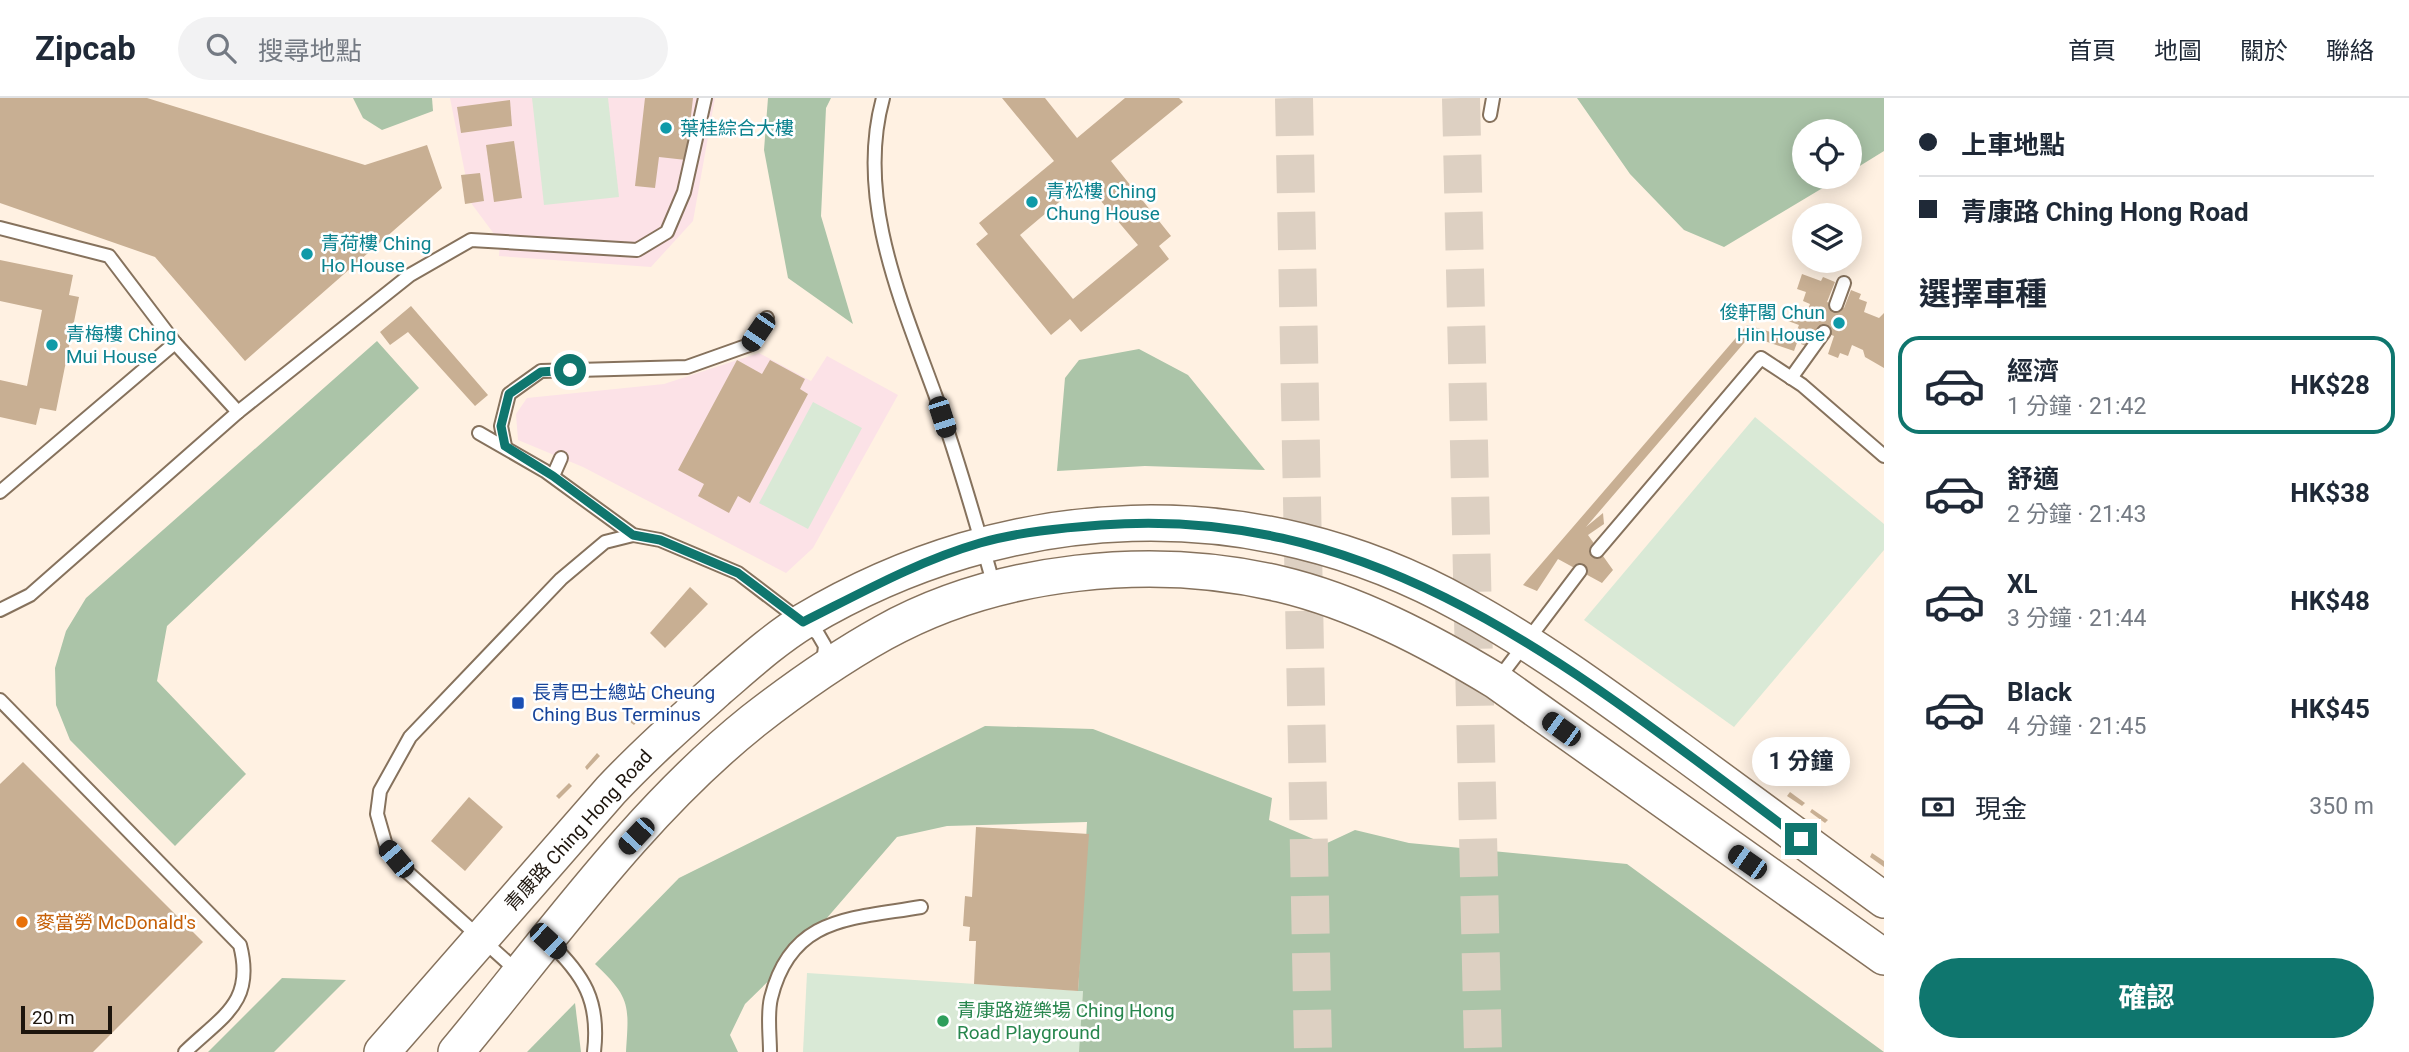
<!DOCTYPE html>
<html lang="zh-TW">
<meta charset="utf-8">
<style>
:root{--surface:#fff;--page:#f2f2f3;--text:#1f2937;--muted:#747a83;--line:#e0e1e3;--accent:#0f766e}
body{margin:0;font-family:Roboto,"Noto Sans TC",sans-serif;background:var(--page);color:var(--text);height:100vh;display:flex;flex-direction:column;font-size:26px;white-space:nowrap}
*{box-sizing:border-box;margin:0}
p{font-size:23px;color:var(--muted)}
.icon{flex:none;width:38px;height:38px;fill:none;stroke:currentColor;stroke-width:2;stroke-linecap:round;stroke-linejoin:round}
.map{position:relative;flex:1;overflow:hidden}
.details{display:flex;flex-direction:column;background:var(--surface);width:525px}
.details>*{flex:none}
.banner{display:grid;align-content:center;height:154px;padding:0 35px;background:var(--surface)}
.fabs{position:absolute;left:1792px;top:21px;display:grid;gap:14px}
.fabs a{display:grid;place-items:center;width:70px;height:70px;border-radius:50%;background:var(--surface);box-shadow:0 4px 18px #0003;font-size:35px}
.scale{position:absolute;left:21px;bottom:18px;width:91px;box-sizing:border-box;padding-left:7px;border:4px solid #1d150d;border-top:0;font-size:19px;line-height:24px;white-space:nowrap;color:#1d150d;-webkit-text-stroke:5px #fff;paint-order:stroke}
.end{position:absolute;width:32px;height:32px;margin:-16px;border:9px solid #0f766e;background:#fff;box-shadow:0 0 0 4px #fff}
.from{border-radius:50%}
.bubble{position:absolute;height:49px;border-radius:24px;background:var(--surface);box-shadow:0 4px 18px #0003;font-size:23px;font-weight:700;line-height:49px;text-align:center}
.car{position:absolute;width:21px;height:42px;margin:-21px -10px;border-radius:9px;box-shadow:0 0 5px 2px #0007;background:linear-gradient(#222 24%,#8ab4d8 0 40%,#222 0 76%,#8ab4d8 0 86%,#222 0)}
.banner b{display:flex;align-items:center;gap:24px;height:66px;font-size:26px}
.banner b+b{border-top:2px solid var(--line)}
.banner i{width:18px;height:18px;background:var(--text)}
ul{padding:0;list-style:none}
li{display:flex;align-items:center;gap:21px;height:98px;margin:0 14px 10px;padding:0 21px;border:4px solid transparent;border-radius:21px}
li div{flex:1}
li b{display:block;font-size:26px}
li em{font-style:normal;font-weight:700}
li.on{border-color:var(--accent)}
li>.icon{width:63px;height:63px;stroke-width:1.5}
h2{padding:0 35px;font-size:32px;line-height:84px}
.pay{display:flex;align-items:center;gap:18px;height:77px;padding:0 35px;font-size:26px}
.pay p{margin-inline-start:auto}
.cta{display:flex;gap:14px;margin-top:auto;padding:14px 35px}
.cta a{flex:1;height:80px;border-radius:42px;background:var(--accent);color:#fff;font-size:28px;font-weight:700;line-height:80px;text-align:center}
header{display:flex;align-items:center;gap:42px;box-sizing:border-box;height:98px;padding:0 35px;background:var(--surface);border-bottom:2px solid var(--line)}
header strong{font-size:33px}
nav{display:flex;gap:38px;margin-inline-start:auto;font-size:24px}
.search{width:490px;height:63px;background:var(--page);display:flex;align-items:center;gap:18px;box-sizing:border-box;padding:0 24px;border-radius:38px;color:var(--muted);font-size:26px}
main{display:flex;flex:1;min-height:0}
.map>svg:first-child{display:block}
.education{fill:#fce2e7}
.green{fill:#d9e9d6}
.forest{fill:#abc4a8}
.building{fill:#c8af93;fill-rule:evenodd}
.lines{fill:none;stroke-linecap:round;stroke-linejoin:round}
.motorway-tunnel{stroke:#ddd0c2;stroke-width:38;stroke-dasharray:38 19;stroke-linecap:butt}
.service-casing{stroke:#86725d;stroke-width:16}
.secondary-casing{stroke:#86725d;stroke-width:38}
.service{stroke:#fff;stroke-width:12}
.secondary{stroke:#fff;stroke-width:35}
.route{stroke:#0f766e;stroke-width:9}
.culture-dot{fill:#0f9aa8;stroke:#fff;stroke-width:2.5}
.transit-dot{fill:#1a4fb4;stroke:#fff;stroke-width:2.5}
.food-dot{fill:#e8710a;stroke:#fff;stroke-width:2.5}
.leisure-dot{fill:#2e9e5b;stroke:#fff;stroke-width:2.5}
.labels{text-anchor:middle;stroke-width:5;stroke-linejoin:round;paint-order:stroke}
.culture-label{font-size:19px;fill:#0d838f;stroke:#fff;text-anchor:start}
.transit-label{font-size:19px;fill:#164399;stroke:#fff;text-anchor:start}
.street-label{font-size:19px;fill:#1d150d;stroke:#fff}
.food-label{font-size:19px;fill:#c56008;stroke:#fff;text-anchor:start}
.leisure-label{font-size:19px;fill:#27864d;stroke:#fff;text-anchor:start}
</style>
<header>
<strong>Zipcab</strong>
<div class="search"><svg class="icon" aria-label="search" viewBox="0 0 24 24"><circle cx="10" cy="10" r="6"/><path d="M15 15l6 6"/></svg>搜尋地點</div>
<nav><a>首頁</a><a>地圖</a><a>關於</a><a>聯絡</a></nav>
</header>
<main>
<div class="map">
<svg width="1884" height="954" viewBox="0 0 1884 954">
<rect width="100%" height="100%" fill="#fff1e2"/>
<!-- education -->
<g class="education">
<path d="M450 0H715L693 123 651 169 499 158 500 144 471 105Z"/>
<path d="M759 255 811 283 827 258 898 297 813 450 786 475 583 369 518 342 516 316 527 300 664 286Z"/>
</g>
<!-- green -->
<g class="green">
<path d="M532 0H608L619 99 544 107Z"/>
<path d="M813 304 862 330 808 431 759 405Z"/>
<path d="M1755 319 1884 426V452L1734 629 1584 522Z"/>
<path d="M807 875 1083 893 1080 954H803Z"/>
</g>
<!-- forest -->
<g class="forest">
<path d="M353 0H432L433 13 382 32 363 20Z"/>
<path d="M768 0H831L826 10 821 118 853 226 788 180 764 52Z"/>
<path d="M1577 0H1884V53L1850 74V33H1804V79H1841L1724 149 1684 132 1630 76Z"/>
<path d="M377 243 419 290 167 528 157 583 246 676 175 748 70 642 56 607 55 570 66 533 86 500Z"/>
<path d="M1139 251 1188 277 1265 372 1145 368 1057 373 1065 280 1079 262Z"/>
<path d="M985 628 1093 631 1272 700 1269 722 1325 746 1355 732 1409 745 1627 766 1884 954H1079L1083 893H1078L1087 724 947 728 897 739 794 858 745 906 730 937 738 954H626C629 907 631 900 595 866L679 780Z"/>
<path d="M282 880 346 882 274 954H208Z"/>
<path d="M575 905 581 954H527Z"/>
</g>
<!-- building -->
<g class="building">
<path d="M0 0H147L365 67 427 47 442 90 245 263 155 159 0 105Z"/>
<path d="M645 0H693L686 62 659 59 655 90 635 88Z"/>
<path d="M1002 0H1045L1077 40 1125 0H1179L1183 4 1111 63 1171 138 1159 148 1169 161 1081 234 1070 221 1051 237 976 146 988 136 979 125 1054 63ZM1084 83 1138 147 1073 201 1020 137Z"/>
<path d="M510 2 512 28 461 35 457 9Z"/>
<path d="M514 43 522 100 494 104 486 47Z"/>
<path d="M480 75 484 103 465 106 461 77Z"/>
<path d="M0 162 73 177 69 197 79 199 56 313 40 310 36 327 0 319V282L27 288 42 212 0 203Z"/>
<path d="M1802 176 1821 183 1823 179 1835 184 1827 204 1844 210 1851 192 1861 196 1859 201 1867 204 1864 214 1879 220 1884 215V270L1865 259 1863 252 1852 247 1848 258 1840 255 1838 260 1828 256 1834 238 1818 232 1811 250 1801 246 1803 241 1795 237 1799 227 1788 223 1792 214 1805 219 1810 206 1803 203 1806 194 1797 191Z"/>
<path d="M411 208 488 297 475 308 408 234 390 247 380 234Z"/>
<path d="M1747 227 1798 242 1794 253 1750 238 1586 429 1603 415 1604 426 1588 437 1613 472 1602 485 1558 461 1537 493 1523 487Z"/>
<path d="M737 262 762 276 770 262 805 281 800 291 808 296 750 405 738 398 729 415 698 398 704 386 678 372Z"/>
<path d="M690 489 708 506 665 550 650 535Z"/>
<path d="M643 611 646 614 634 627 630 624Z"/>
<path d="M597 655 600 658 587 672 585 669Z"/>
<path d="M23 664 203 844 93 954H0V686Z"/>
<path d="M569 685 572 688 559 701 556 698Z"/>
<path d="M1790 694 1805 705 1802 708 1787 698Z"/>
<path d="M469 699 503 729 465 773 431 743Z"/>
<path d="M1812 711 1828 722 1825 725 1810 714Z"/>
<path d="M976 729 1089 736 1078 893 974 886 976 843H969L970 829 963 828 965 798 972 799Z"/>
<path d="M1872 755 1884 763V769L1870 759Z"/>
</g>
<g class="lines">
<!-- motorway-tunnel -->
<g class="motorway-tunnel">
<path d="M1294 0 1313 954"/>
<path d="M1461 0 1483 954"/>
</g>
<!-- service casing -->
<g class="service-casing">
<g id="service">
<path d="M883 0C855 101 902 205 936 299 958 361 976 424 994 488"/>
<path d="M1490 17 1493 0"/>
<path d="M0 130 109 158 175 245 238 314"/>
<path d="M1836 207 1844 185"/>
<path d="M1791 280 1824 234"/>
<path d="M479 335 545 373 633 437 660 442 738 475 818 536 825 548 823 566"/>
<path d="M505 348 501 328 509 296 541 273 687 269 749 247 767 220"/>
<path d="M553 378 561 360"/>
<path d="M0 394 175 245"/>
<path d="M1597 453 1761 260 1802 287 1884 358"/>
<path d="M0 512 30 497 238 314 410 177 471 142 637 152 667 134 684 94 705 0"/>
<path d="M1499 580 1580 473"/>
<path d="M0 602 240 847C255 905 222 918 185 954"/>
<path d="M548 843C584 877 600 903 594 954"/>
<path d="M517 873 405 772 387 751 377 716 380 693 410 639 561 481 605 444 633 437"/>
<path d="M770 954C770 937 767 916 771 900 791 818 851 821 921 809"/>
</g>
</g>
<!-- secondary casing -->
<g class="secondary-casing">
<g id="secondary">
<path d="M382 954 611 692C645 656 681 624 718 591 745 568 773 542 804 523 1009 401 1253 390 1463 507 1538 548 1607 599 1677 650 1746 701 1815 751 1884 802"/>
<path d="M456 954C550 841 638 715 753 623 794 591 838 560 883 535 998 471 1153 456 1280 486 1356 504 1430 543 1496 583L1884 859"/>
</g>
</g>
<!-- service -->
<use href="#service" class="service"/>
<!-- secondary -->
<use href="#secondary" class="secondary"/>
</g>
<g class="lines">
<!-- route -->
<path class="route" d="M570 272 541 274 509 296 501 328 505 348 553 378 633 437 660 442 738 475 803 524C861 495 918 463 980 445 1019 434 1061 430 1101 427 1385 405 1588 583 1801 741"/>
</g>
<!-- markers -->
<g class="culture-dot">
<circle cx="666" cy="30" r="7"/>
<circle cx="1032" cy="104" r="7"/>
<circle cx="307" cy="156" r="7"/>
<circle cx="1839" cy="225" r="7"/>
<circle cx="52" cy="247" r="7"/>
</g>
<rect class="transit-dot" x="511" y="598" width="14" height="14" rx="3.5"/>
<circle class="food-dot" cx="22" cy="824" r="7"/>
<circle class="leisure-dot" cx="943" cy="923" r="7"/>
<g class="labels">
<!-- culture labels -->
<g class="culture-label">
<text x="680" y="37">葉桂綜合大樓</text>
<text x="1046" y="100">青松樓 Ching<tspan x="1046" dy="22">Chung House</tspan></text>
<text x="321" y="152">青荷樓 Ching<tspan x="321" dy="22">Ho House</tspan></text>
<text x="1825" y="221" text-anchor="end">俊軒閣 Chun<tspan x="1825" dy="22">Hin House</tspan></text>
<text x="66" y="243">青梅樓 Ching<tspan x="66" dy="22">Mui House</tspan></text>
</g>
<!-- transit labels -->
<g class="transit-label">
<text x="532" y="601">長青巴士總站 Cheung<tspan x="532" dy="22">Ching Bus Terminus</tspan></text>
</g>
<!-- street labels -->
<g class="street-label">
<text transform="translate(578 732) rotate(-48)" y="7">青康路 Ching Hong Road</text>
</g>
<!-- food labels -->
<g class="food-label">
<text x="36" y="831">麥當勞 McDonald's</text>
</g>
<!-- leisure labels -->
<g class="leisure-label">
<text x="957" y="919">青康路遊樂場 Ching Hong<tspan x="957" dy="22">Road Playground</tspan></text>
</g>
</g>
</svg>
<div class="fabs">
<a><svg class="icon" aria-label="locate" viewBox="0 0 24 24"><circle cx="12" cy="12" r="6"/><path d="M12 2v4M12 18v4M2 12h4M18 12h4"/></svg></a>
<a><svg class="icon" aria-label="layers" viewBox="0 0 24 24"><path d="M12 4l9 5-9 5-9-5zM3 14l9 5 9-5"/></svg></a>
</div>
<div class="scale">20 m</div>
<i class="end from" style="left:570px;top:272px"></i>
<i class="end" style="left:1801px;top:741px"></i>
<div class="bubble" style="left:1752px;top:639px;width:98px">1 分鐘</div>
<i class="car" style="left:758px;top:234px;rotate:214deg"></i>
<i class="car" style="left:942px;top:319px;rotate:162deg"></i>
<i class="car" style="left:1561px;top:631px;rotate:306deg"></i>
<i class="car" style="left:636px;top:738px;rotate:223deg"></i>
<i class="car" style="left:396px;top:761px;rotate:320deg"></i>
<i class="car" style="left:1747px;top:764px;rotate:305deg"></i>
<i class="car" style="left:548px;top:843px;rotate:133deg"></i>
</div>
<section class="details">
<div class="banner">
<b><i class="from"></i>上車地點</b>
<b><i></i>青康路 Ching Hong Road</b>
</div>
<h2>選擇車種</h2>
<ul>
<li class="on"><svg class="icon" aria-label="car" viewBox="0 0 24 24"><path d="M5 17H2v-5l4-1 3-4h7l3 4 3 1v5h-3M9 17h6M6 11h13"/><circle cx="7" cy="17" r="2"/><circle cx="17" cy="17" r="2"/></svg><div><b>經濟</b><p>1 分鐘 · 21:42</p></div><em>HK$28</em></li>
<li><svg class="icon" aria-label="car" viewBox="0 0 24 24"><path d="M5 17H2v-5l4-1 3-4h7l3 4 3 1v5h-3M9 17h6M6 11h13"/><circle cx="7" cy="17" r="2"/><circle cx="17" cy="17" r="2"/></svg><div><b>舒適</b><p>2 分鐘 · 21:43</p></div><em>HK$38</em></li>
<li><svg class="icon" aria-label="car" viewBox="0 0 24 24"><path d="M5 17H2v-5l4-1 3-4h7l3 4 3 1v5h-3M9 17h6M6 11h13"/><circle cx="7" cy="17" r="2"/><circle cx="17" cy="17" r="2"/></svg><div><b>XL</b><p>3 分鐘 · 21:44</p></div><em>HK$48</em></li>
<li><svg class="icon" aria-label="car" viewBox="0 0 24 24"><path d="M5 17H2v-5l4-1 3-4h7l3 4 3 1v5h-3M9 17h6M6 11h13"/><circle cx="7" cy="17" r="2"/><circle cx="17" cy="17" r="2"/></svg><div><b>Black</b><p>4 分鐘 · 21:45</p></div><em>HK$45</em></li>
</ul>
<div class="pay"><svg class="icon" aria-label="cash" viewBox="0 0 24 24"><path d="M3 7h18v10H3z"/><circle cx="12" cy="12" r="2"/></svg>現金<p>350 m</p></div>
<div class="cta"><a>確認</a></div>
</section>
</main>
